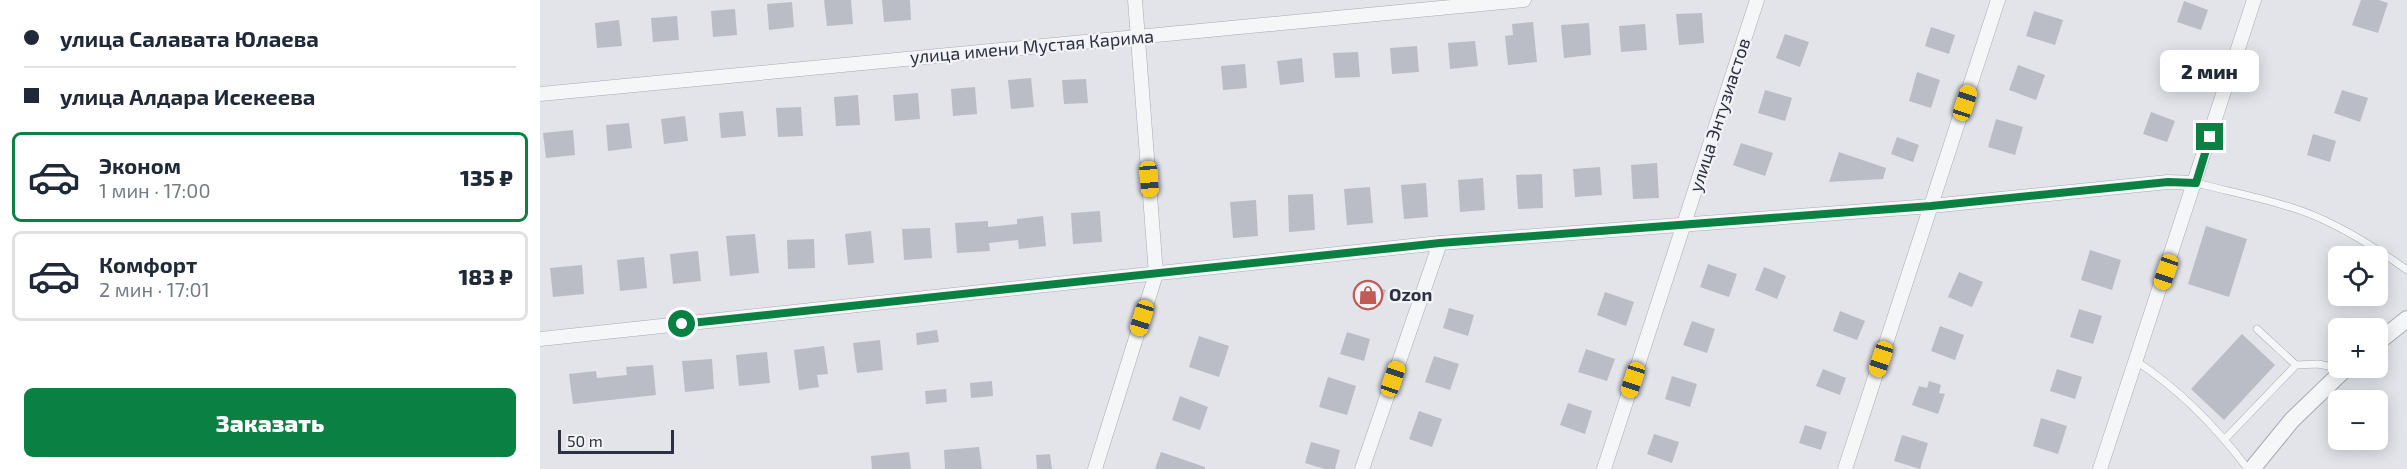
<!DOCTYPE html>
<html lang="ru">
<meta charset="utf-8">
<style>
:root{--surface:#fff;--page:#f6f6f7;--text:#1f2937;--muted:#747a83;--line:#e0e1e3;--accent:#0b8043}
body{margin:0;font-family:"Exo 2",sans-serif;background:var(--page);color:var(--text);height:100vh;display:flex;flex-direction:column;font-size:22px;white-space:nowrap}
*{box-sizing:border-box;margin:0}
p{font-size:20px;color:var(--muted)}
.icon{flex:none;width:33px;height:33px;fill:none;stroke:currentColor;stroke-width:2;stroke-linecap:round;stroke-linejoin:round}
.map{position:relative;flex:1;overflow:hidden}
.drawer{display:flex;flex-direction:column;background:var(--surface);width:540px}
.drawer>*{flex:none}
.guide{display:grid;align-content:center;height:132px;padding:0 24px;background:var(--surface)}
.tools{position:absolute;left:1788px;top:246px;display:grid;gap:12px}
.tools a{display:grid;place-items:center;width:60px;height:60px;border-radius:9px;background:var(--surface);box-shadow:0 3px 15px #0003;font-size:30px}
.scale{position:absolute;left:18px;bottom:15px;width:116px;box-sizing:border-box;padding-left:6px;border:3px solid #2c3040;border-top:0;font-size:16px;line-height:21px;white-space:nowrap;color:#2c3040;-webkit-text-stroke:4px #f2f3f7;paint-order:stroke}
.end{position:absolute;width:27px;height:27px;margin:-14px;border:8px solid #0b8043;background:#fff;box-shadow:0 0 0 3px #fff}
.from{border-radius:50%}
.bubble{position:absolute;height:42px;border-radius:9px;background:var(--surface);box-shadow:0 3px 15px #0003;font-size:20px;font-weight:800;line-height:42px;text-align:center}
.car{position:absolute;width:18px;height:36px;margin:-18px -9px;border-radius:8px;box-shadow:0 0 4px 2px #0007;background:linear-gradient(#f5c518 24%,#345 0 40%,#f5c518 0 76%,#345 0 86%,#f5c518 0)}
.guide b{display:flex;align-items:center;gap:21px;height:57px;font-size:22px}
.guide b+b{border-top:2px solid var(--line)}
.guide i{width:15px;height:15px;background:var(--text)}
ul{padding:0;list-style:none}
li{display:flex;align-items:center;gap:18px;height:90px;margin:0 12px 9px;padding:0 12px;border:3px solid var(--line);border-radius:9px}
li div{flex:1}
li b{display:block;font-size:22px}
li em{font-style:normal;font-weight:800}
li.active{border-color:var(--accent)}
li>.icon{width:54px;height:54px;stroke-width:1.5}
.primary-button{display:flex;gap:12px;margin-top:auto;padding:12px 24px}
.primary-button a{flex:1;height:69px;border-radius:9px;background:var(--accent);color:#fff;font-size:24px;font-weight:800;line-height:69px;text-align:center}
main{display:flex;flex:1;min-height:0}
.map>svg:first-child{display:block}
.building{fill:#babdc6}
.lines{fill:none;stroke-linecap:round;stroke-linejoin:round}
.service-casing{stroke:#a8aab4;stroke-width:8}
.minor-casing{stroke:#a8aab4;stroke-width:15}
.tertiary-casing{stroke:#a8aab4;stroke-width:18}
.service{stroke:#f5f6f8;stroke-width:7}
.minor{stroke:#f5f6f8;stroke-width:14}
.tertiary{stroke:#f5f6f8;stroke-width:16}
.route{stroke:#0b8043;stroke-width:8}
.labels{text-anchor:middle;stroke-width:4.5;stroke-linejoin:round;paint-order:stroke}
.street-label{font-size:18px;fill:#2c3040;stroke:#f2f3f7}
.poi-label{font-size:18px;font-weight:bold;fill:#2c3040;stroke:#f2f3f7;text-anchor:start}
</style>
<main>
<section class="drawer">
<div class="guide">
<b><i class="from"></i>улица Салавата Юлаева</b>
<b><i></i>улица Алдара Исекеева</b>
</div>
<ul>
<li class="active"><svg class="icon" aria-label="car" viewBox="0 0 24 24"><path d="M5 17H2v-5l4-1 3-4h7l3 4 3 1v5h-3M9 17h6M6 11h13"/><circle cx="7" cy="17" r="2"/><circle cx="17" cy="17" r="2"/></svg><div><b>Эконом</b><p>1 мин · 17:00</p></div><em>135 ₽</em></li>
<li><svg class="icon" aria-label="car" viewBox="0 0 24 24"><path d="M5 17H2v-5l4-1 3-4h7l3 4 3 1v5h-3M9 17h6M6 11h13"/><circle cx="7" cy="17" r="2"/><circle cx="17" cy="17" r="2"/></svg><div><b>Комфорт</b><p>2 мин · 17:01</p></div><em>183 ₽</em></li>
</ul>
<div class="primary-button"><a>Заказать</a></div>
</section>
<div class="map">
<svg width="1867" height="469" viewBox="0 0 1867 469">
<rect width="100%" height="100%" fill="#e3e4ea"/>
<!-- building -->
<g class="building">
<path d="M284 0H311L313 24 287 26Z"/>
<path d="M342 0H370L371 20 344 22Z"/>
<path d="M1821 0H1839L1848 3 1838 33 1812 25Z"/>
<path d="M1644 1 1668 10 1661 30 1637 22Z"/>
<path d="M252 2 254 27 229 30 227 4Z"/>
<path d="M195 9 197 35 173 37 171 11Z"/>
<path d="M1494 11 1523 20 1515 45 1486 36Z"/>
<path d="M1162 13 1164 43 1139 45 1136 14Z"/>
<path d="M137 16 139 40 113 42 111 18Z"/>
<path d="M79 20 82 46 57 48 55 23Z"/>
<path d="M993 22 997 62 968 65 965 36 973 35 972 24Z"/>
<path d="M1049 23 1051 55 1024 58 1021 25Z"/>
<path d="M1105 24 1107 50 1081 52 1079 26Z"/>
<path d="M1391 27 1415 35 1409 54 1385 46Z"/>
<path d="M1245 34 1269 42 1260 67 1236 58Z"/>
<path d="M935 41 938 66 910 69 908 43Z"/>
<path d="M877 46 879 72 852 74 850 48Z"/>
<path d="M818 52 820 77 795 78 793 53Z"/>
<path d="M1626 56 1650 64 1643 85 1620 77Z"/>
<path d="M762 58 764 82 740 85 737 61Z"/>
<path d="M705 64 707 88 683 90 681 66Z"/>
<path d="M1478 65 1505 75 1496 100 1469 90Z"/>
<path d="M1377 72 1400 80 1391 108 1369 101Z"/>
<path d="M491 78 494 107 471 109 468 80Z"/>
<path d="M546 79 548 103 524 104 522 80Z"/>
<path d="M435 87 437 114 413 116 411 89Z"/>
<path d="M1225 90 1252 98 1245 121 1218 113Z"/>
<path d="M1802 90 1828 98 1820 122 1794 113Z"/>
<path d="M378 93 380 119 355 121 353 95Z"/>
<path d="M318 95 320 125 296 126 294 97Z"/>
<path d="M261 107 263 136 238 137 236 108Z"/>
<path d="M203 111 206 136 181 138 179 113Z"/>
<path d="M1611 112 1635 121 1627 142 1603 134Z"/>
<path d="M145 116 148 141 124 144 121 119Z"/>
<path d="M1456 119 1483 127 1475 155 1448 147Z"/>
<path d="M89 123 92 148 68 151 66 125Z"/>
<path d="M33 130 35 155 6 158 3 133Z"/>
<path d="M1773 134 1796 141 1790 162 1767 155Z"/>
<path d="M1357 137 1379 145 1373 162 1351 154Z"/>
<path d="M1201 143 1233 153 1225 176 1193 165Z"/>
<path d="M1299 152 1346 168 1343 179 1289 182Z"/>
<path d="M1117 163 1119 198 1093 199 1091 165Z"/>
<path d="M1060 167 1062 195 1035 197 1033 169Z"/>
<path d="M1002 174 1003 208 978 209 976 175Z"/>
<path d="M943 178 945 210 920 212 918 180Z"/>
<path d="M886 183 888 217 864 219 861 185Z"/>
<path d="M830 187 833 223 807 225 804 189Z"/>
<path d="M773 194 775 230 749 232 748 195Z"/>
<path d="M716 200 718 236 693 238 690 202Z"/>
<path d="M560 211 562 242 533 244 531 213Z"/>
<path d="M503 216 506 246 479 249 478 240 449 243 450 251 417 253 415 223 448 221V227L477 224V219Z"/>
<path d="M1666 226 1707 239 1689 297 1648 284Z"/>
<path d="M390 228 392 258 364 260 362 229Z"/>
<path d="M331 231 334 263 308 265 305 234Z"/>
<path d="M215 234 219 273 190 276 186 236Z"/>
<path d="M274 239 275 268 248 269 247 240Z"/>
<path d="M1550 250 1581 260 1572 290 1541 280Z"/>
<path d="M158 251 161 281 133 284 130 254Z"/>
<path d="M104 257 107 288 80 291 77 260Z"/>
<path d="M1168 264 1197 274 1189 297 1160 287Z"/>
<path d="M42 265 44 294 13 297 10 268Z"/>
<path d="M1224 267 1246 276 1237 299 1215 290Z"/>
<path d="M1419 272 1443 282 1432 307 1408 297Z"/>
<path d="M823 282 846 290 840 306 817 298Z"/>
<path d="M1065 292 1094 302 1086 326 1057 315Z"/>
<path d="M909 308 934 315 928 336 903 328Z"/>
<path d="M1539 309 1562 316 1553 344 1530 337Z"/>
<path d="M1300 311 1325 321 1317 340 1293 331Z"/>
<path d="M1152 321 1175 329 1167 353 1143 345Z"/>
<path d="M1400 326 1424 335 1415 360 1391 351Z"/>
<path d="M397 330 399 342 377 345 376 333Z"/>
<path d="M807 332 830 339 824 361 800 354Z"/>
<path d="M1702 334 1735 365 1684 420 1651 389Z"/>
<path d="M659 336 689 346 679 377 649 367Z"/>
<path d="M340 340 343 370 317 373 313 343Z"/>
<path d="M284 346 288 374 277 375 279 387 259 390 254 350Z"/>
<path d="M1046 349 1075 359 1067 381 1038 372Z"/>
<path d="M227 352 230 383 199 386 196 355Z"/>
<path d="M894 356 919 364 910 390 885 382Z"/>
<path d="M172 359 174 389 145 392 142 361Z"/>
<path d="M113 365 116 395 33 404 29 374 56 371 57 378 87 375 86 367Z"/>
<path d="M1283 369 1306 378 1300 395 1276 386Z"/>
<path d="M1517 369 1542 377 1535 399 1510 391Z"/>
<path d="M1132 376 1157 384 1150 407 1125 399Z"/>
<path d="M788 377 816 386 807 415 779 407Z"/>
<path d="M452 381 453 396 431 398 430 383Z"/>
<path d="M1389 381 1401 385 1399 393 1405 394 1398 414 1372 405 1379 386 1387 388Z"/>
<path d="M406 389 407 402 386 404 385 391Z"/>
<path d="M640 396 668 407 660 430 632 420Z"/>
<path d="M1028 403 1052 411 1045 434 1020 425Z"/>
<path d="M879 411 902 419 892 447 869 439Z"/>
<path d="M1501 418 1527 426 1518 454 1493 446Z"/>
<path d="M1265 425 1287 432 1281 450 1259 443Z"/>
<path d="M1114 434 1139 442 1132 463 1107 454Z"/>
<path d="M1362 435 1388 443 1380 469 1354 461Z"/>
<path d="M771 442 800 450 795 469H785L765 463Z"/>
<path d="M439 447 442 469H405L404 450Z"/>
<path d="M369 452 371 469H332L331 456Z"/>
<path d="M621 452 665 467V469H615Z"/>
<path d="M510 454 512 469H497L496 455Z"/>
</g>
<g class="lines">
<!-- service casing -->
<g class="service-casing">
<g id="service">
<path d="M1656 183C1687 191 1719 197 1750 207 1791 219 1832 245 1867 270"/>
<path d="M1717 329 1756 365"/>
<path d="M1596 361C1639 389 1677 428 1708 469"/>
<path d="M1685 439 1756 365 1778 364 1803 369"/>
</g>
</g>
<!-- minor casing -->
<g class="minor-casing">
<g id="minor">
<path d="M0 94 984 0"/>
<path d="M0 339 900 243 1391 206 1628 182 1656 183"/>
<path d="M555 469 616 274 595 0"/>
<path d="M822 469 900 243"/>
<path d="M1064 469 1217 0"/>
<path d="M1305 469 1458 0"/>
<path d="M1560 469 1714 0"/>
</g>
</g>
<!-- tertiary casing -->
<g class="tertiary-casing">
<g id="tertiary">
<path d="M1838 342 1867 319"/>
<path d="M1712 469 1752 420 1806 368"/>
</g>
</g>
<!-- service -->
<use href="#service" class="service"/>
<!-- minor -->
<use href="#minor" class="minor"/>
<!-- tertiary -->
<use href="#tertiary" class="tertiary"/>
</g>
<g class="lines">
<!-- route -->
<path class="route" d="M142 324 900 243 1391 206 1628 182 1656 183 1670 137"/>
</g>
<!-- icons -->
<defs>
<g id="shop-ring" transform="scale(1.5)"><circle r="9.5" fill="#f2f3f7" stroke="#c15955" stroke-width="1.5"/><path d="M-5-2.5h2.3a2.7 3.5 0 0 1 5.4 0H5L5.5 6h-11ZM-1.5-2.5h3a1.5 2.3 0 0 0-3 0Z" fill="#c15955"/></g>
</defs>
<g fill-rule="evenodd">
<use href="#shop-ring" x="828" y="295"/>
</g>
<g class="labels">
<!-- street labels -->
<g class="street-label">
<text transform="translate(492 47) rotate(-5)" y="6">улица имени Мустая Карима</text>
<text transform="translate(1180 115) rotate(-72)" y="6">улица Энтузиастов</text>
</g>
<!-- poi labels -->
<g class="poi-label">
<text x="849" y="301">Ozon</text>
</g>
</g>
</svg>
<div class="tools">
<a><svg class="icon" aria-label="locate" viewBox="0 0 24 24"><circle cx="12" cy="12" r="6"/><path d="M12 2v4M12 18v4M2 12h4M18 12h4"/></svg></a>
<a>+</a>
<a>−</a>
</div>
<div class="scale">50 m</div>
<i class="end from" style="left:142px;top:324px"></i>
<i class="end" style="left:1670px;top:137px"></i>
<div class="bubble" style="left:1620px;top:50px;width:99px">2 мин</div>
<i class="car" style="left:1425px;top:103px;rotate:18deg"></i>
<i class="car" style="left:609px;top:179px;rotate:175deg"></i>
<i class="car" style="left:1626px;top:272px;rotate:199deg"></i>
<i class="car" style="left:602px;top:318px;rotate:197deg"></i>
<i class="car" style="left:1341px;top:359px;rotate:198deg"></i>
<i class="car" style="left:853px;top:379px;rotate:19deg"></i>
<i class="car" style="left:1093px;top:380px;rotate:198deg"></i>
</div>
</main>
